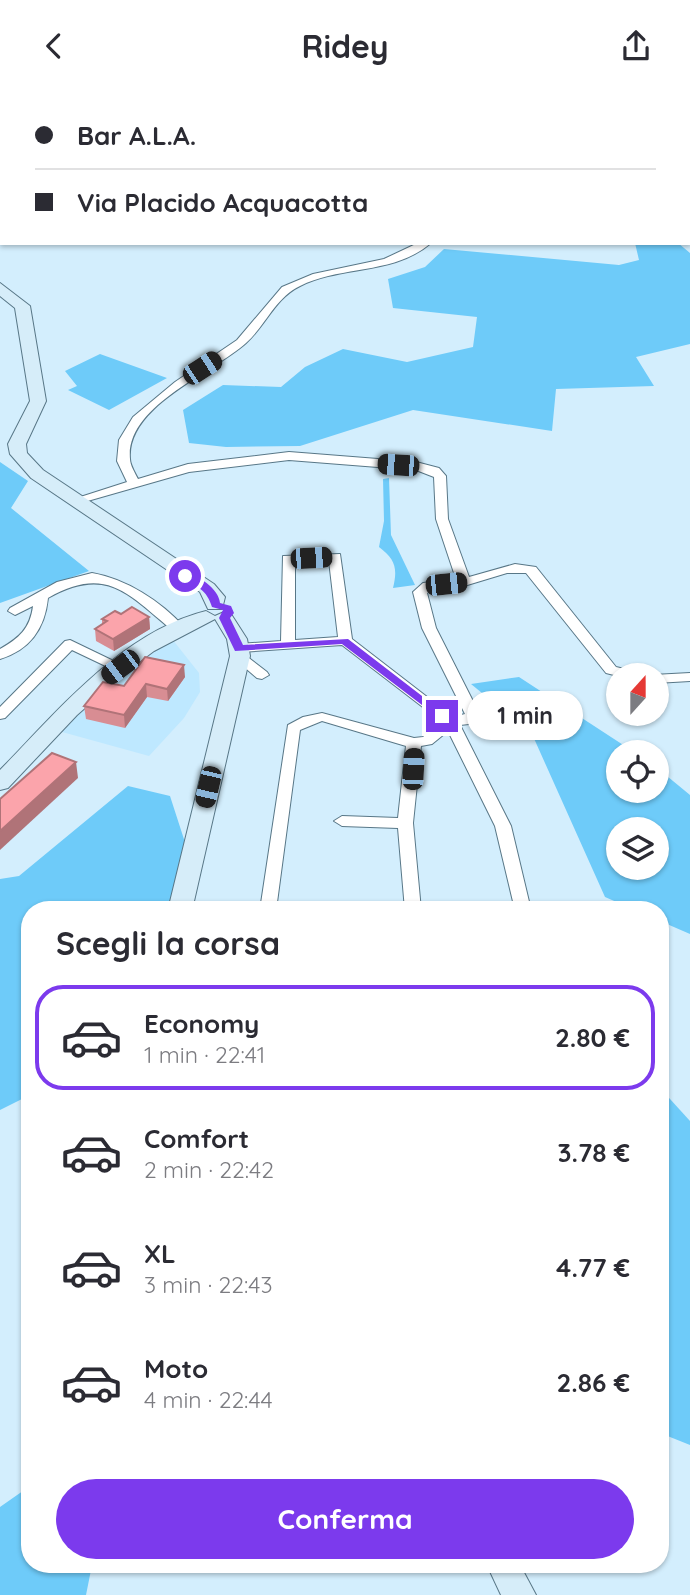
<!DOCTYPE html>
<html lang="it">
<meta charset="utf-8">
<style>
:root{--surface:#fff;--page:#f7f7f7;--text:#2b2b33;--muted:#7c7c81;--line:#e1e1e2;--accent:#7c3aed}
body{margin:0;font-family:Quicksand,sans-serif;background:var(--page);color:var(--text);height:100vh;display:flex;flex-direction:column;font-size:26px;white-space:nowrap}
*{box-sizing:border-box;margin:0}
p{font-size:23px;color:var(--muted)}
.icon{flex:none;width:38px;height:38px;fill:none;stroke:currentColor;stroke-width:2;stroke-linecap:round;stroke-linejoin:round}
.map{position:relative;flex:1;overflow:hidden}
.panel{position:absolute;left:21px;top:810px;width:648px;height:672px;display:flex;flex-direction:column;background:var(--surface);border-radius:28px;box-shadow:0 2px 5px #0004}
.panel>*{flex:none}
.banner{position:absolute;left:0px;top:0px;width:691px;height:154px;box-shadow:0 2px 5px #0004;display:grid;align-content:center;height:154px;padding:0 35px;background:var(--surface)}
.needle{width:46px;rotate:21deg}
.tools{position:absolute;left:606px;top:572px;display:grid;gap:14px}
.tools a{display:grid;place-items:center;width:63px;height:63px;border-radius:50%;background:var(--surface);box-shadow:0 2px 5px #0004;font-size:35px}
.end{position:absolute;width:32px;height:32px;margin:-16px;border:9px solid #7c3aed;background:#fff;box-shadow:0 0 0 4px #fff}
.from{border-radius:50%}
.bubble{position:absolute;height:49px;border-radius:24px;background:var(--surface);box-shadow:0 2px 5px #0004;font-size:23px;font-weight:700;line-height:49px;text-align:center}
.car{position:absolute;width:21px;height:42px;margin:-21px -10px;border-radius:9px;box-shadow:0 0 5px 2px #0007;background:linear-gradient(#222 24%,#8ab4d8 0 40%,#222 0 76%,#8ab4d8 0 86%,#222 0)}
.banner b{display:flex;align-items:center;gap:24px;height:66px;font-size:26px}
.banner b+b{border-top:2px solid var(--line)}
.banner i{width:18px;height:18px;background:var(--text)}
ul{padding:0;list-style:none}
li{display:flex;align-items:center;gap:21px;height:105px;margin:0 14px 10px;padding:0 21px;border:4px solid transparent;border-radius:28px}
li div{flex:1}
li b{display:block;font-size:26px}
li em{font-style:normal;font-weight:700}
li.on{border-color:var(--accent)}
li>.icon{width:63px;height:63px;stroke-width:1.5}
h2{padding:0 35px;font-size:32px;line-height:84px}
.button{display:flex;gap:14px;margin-top:auto;padding:14px 35px}
.button a{flex:1;height:80px;border-radius:42px;background:var(--accent);color:#fff;font-size:28px;font-weight:700;line-height:80px;text-align:center}
header{display:flex;justify-content:space-between;align-items:center;height:91px;padding:0 35px;background:var(--surface);font-size:32px;font-weight:700}
.map>svg:first-child{display:block}
.built{fill:#bee8ff}
.green{fill:#6ecbf9;fill-rule:evenodd}
.lines{fill:none;stroke-linecap:round;stroke-linejoin:round}
.street-casing{stroke:#587787;stroke-width:2}
.secondary-casing{stroke:#587787;stroke-width:2}
.street{fill:#fff;fill-rule:evenodd}
.secondary{fill:#d6edf9;fill-rule:evenodd}
.wall{fill:#d88d93}
.shaded-wall{fill:#b07378}
.building{fill:#fba4ab;stroke:#b07378;stroke-width:2}
.route{fill:#7c3aed}
</style>
<header><svg class="icon" aria-label="back" viewBox="0 0 24 24"><path d="M15 5l-7 7 7 7"/></svg>Ridey<svg class="icon" aria-label="share" viewBox="0 0 24 24"><path d="M12 15V3M7 8l5-5 5 5M5 13v7h14v-7"/></svg></header>
<div class="map">
<svg width="690" height="1504" viewBox="0 0 690 1504">
<rect width="100%" height="100%" fill="#d3eefd"/>
<!-- built -->
<path class="built" d="M172 548 199 582 200 601 184 627 149 665 62 641 102 599Z"/>
<!-- green -->
<g class="green">
<path d="M467 0H690V144V2Z"/>
<path d="M635 152H678L690 162V253L636 266 654 295 556 298 552 340 413 319 300 355 226 356 189 352 183 319 223 294 281 296 305 276 343 258 407 271 473 256 477 226 393 217 388 188 425 176 444 158 619 174 639 169Z"/>
<path d="M100 263 167 287 109 319 68 299 77 295 65 280Z"/>
<path d="M0 371 28 390 11 417 89 480 0 512Z"/>
<path d="M389 387 391 444 415 494 393 497C398 477 395 468 379 456L384 430 383 388Z"/>
<path d="M519 586 634 661 618 662V700H656V676L690 704V843L660 830V819H635L605 806 532 643 471 593ZM618 738H656V777H618Z"/>
<path d="M128 695 170 705 191 770 178 819H30V1004L0 1019V788L19 785Z"/>
<path d="M660 997 690 1030V1354L660 1342Z"/>
<path d="M30 1395V1474H92L86 1504H0V1416Z"/>
</g>
<g class="lines">
<!-- street casing -->
<g class="street-casing">
<g id="street">
<path d="M418 152H431C394 184 342 174 300 195 275 207 266 234 246 252 213 282 125 315 130 368 130 374 135 382 138 388L188 373 289 361 416 371 439 377 446 385 448 428 469 486 515 473 536 476 616 576 637 581 639 584 618 585 606 582 526 482H507L464 495 432 499 427 502 436 537 480 624 469 633 460 634 511 735 531 819H515L495 735 448 640 432 653 421 655 413 732 421 819H405L398 737 342 735 334 730 342 725 398 727 406 655 322 630 300 639 276 819H260L288 634 303 626 322 622 414 647 423 646 441 630 342 554 241 561 267 581 269 584 262 588 257 587 235 568 233 565 239 561 232 557 239 553 281 550 283 465 340 463 352 548 453 626 465 623 422 537 413 501 423 492 456 488 436 428 434 386 416 379 289 369 189 381 77 413 71 409 127 391 117 370 119 349 133 326 175 291 237 249 282 196 313 183 384 168ZM329 470 338 546 295 549V472Z"/>
<path d="M92 482C126 488 161 510 184 536L177 540 172 539C127 502 106 474 48 507 45 537 30 559 0 568V558C19 547 30 538 33 515L15 524 8 520 10 517 57 491Z"/>
<path d="M70 549 126 576 119 580 114 579 72 559 5 627 0 628V616L65 550Z"/>
<path d="M690 582V590L656 592V584H653Z"/>
</g>
</g>
<!-- secondary casing -->
<g class="secondary-casing">
<g id="secondary">
<path d="M0 192 30 215 46 310 26 353 27 362 43 379 214 493 225 506 222 518H208L200 501 31 387 10 363 8 353 30 310 15 217 0 205Z"/>
<path d="M206 520 215 525 224 521 231 523 247 548 250 565 192 819H168L230 565 227 548 215 528 154 560 127 580 77 624 8 697 0 699V679C58 620 122 541 206 520Z"/>
<path d="M487 1474H520L536 1504H501Z"/>
</g>
</g>
<!-- street -->
<use href="#street" class="street"/>
<!-- secondary -->
<use href="#secondary" class="secondary"/>
</g>
<!-- wall -->
<g class="wall">
<path d="M121 523 149 526 150 538 114 560 96 550 95 538 102 533V528Z"/>
<path d="M185 586 168 610 147 606 125 637 86 628 84 615 124 595Z"/>
</g>
<!-- shaded-wall -->
<g class="shaded-wall">
<path d="M149 526 150 538 114 560 113 548Z"/>
<path d="M184 574 185 586 168 610 167 598Z"/>
<path d="M146 593 147 606 125 637 124 624Z"/>
<path d="M76 671 78 687 0 759V740Z"/>
</g>
<!-- building -->
<g class="building">
<path d="M132 516 149 526 113 548 95 538 107 530 102 528 115 520 121 523Z"/>
<path d="M145 566 184 574 167 598 146 593 124 624 84 615 103 591 124 595Z"/>
<path d="M52 662 76 671 0 740V708Z"/>
</g>
<!-- route -->
<path class="route" d="M182 483C196 482 219 497 220 512L231 515 234 522 230 527 243 554 348 548 448 625 439 627 342 553 235 560 219 527 223 519 212 516C207 499 197 495 182 487Z"/>
</svg>
<div class="tools">
<a><svg class="needle" viewBox="-14 -14 28 28"><path d="M0-13l5 13h-10z" fill="#e53935"/><path d="M0 13l5-13h-10z" fill="#7c7c81"/></svg></a>
<a><svg class="icon" aria-label="locate" viewBox="0 0 24 24"><circle cx="12" cy="12" r="6"/><path d="M12 2v4M12 18v4M2 12h4M18 12h4"/></svg></a>
<a><svg class="icon" aria-label="layers" viewBox="0 0 24 24"><path d="M12 4l9 5-9 5-9-5zM3 14l9 5 9-5"/></svg></a>
</div>
<i class="end from" style="left:185px;top:485px"></i>
<i class="end" style="left:442px;top:625px"></i>
<div class="bubble" style="left:467px;top:600px;width:116px">1 min</div>
<i class="car" style="left:202px;top:277px;rotate:57deg"></i>
<i class="car" style="left:398px;top:374px;rotate:274deg"></i>
<i class="car" style="left:311px;top:467px;rotate:87deg"></i>
<i class="car" style="left:446px;top:493px;rotate:84deg"></i>
<i class="car" style="left:120px;top:576px;rotate:233deg"></i>
<i class="car" style="left:413px;top:678px;rotate:3deg"></i>
<i class="car" style="left:208px;top:696px;rotate:193deg"></i>
<div class="banner">
<b><i class="from"></i>Bar A.L.A.</b>
<b><i></i>Via Placido Acquacotta</b>
</div>
<section class="panel">
<h2>Scegli la corsa</h2>
<ul>
<li class="on"><svg class="icon" aria-label="car" viewBox="0 0 24 24"><path d="M5 17H2v-5l4-1 3-4h7l3 4 3 1v5h-3M9 17h6M6 11h13"/><circle cx="7" cy="17" r="2"/><circle cx="17" cy="17" r="2"/></svg><div><b>Economy</b><p>1 min · 22:41</p></div><em>2.80 €</em></li>
<li><svg class="icon" aria-label="car" viewBox="0 0 24 24"><path d="M5 17H2v-5l4-1 3-4h7l3 4 3 1v5h-3M9 17h6M6 11h13"/><circle cx="7" cy="17" r="2"/><circle cx="17" cy="17" r="2"/></svg><div><b>Comfort</b><p>2 min · 22:42</p></div><em>3.78 €</em></li>
<li><svg class="icon" aria-label="car" viewBox="0 0 24 24"><path d="M5 17H2v-5l4-1 3-4h7l3 4 3 1v5h-3M9 17h6M6 11h13"/><circle cx="7" cy="17" r="2"/><circle cx="17" cy="17" r="2"/></svg><div><b>XL</b><p>3 min · 22:43</p></div><em>4.77 €</em></li>
<li><svg class="icon" aria-label="car" viewBox="0 0 24 24"><path d="M5 17H2v-5l4-1 3-4h7l3 4 3 1v5h-3M9 17h6M6 11h13"/><circle cx="7" cy="17" r="2"/><circle cx="17" cy="17" r="2"/></svg><div><b>Moto</b><p>4 min · 22:44</p></div><em>2.86 €</em></li>
</ul>
<div class="button"><a>Conferma</a></div>
</section>
</div>
